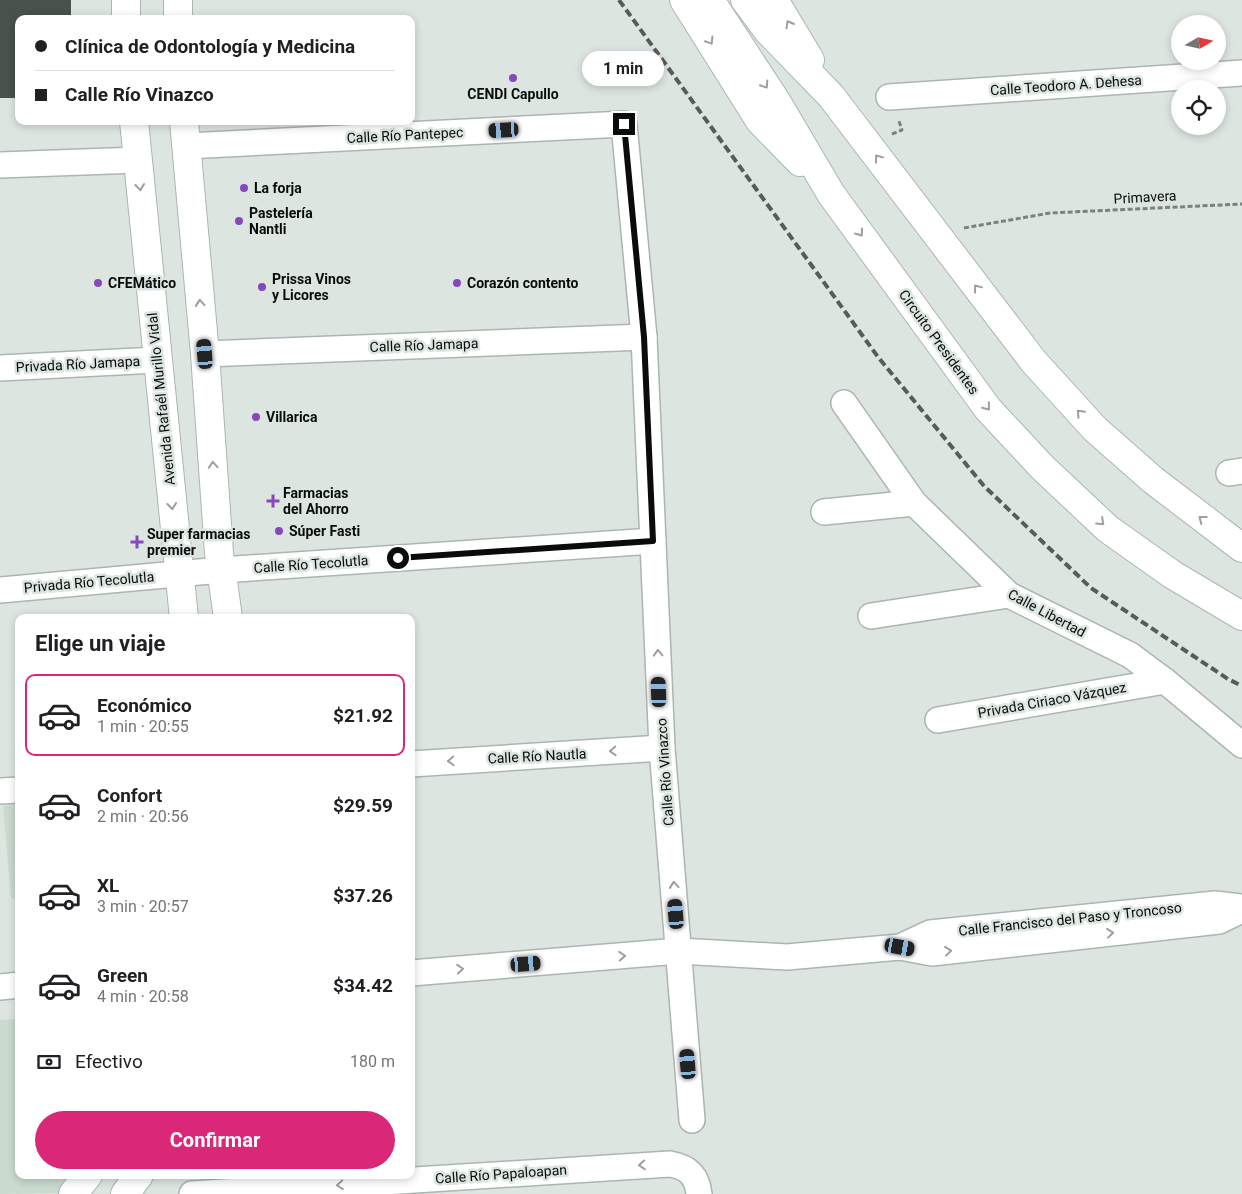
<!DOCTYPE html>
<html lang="es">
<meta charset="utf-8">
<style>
:root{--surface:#fff;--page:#f6f6f6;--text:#202124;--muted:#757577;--line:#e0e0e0;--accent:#db2777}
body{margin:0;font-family:Roboto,sans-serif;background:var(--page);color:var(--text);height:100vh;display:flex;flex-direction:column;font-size:19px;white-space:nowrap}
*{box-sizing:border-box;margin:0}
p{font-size:16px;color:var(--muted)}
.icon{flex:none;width:28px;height:28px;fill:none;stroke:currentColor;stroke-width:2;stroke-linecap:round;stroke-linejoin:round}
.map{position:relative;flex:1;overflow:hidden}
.sheet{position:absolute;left:15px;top:614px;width:400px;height:565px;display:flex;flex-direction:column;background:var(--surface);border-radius:10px;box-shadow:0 2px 8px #0003}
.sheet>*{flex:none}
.banner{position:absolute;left:15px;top:15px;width:400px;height:110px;border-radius:10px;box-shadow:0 2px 8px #0003;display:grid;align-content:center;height:110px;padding:0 20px;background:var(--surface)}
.needle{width:32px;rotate:81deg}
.tools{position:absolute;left:1171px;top:15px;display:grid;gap:10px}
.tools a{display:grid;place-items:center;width:55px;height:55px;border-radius:50%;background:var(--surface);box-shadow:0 2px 8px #0003;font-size:25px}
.end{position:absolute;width:22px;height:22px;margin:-11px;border:6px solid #090c0a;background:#fff;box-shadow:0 0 0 2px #fff}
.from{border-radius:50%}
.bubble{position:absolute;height:35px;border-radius:18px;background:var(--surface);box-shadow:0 2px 8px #0003;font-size:16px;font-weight:700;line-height:35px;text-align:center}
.car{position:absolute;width:15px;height:30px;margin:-15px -8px;border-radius:6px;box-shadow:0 0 4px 1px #0007;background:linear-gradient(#222 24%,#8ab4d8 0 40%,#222 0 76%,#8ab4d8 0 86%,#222 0)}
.banner b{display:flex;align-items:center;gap:18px;height:48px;font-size:19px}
.banner b+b{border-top:1px solid var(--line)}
.banner i{width:12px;height:12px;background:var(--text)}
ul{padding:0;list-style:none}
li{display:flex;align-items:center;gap:15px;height:82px;margin:0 10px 8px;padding:0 10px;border:2px solid transparent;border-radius:10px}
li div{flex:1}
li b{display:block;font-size:19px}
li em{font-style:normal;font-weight:700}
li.on{border-color:var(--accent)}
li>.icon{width:45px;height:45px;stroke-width:1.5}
h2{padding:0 20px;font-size:22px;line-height:60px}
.pay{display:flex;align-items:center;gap:12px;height:55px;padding:0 20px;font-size:19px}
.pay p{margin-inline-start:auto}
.button{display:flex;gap:10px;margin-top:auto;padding:10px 20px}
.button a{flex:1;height:58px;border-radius:30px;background:var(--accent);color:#fff;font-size:20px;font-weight:700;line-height:58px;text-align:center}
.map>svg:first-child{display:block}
.built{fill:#cadacf}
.building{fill:#49514c}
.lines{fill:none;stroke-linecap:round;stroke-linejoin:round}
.minor-casing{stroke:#acb6b0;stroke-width:28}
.major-casing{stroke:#acb6b0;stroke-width:30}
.path{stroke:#7c827e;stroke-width:3;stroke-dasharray:5 2.5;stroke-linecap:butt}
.minor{stroke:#fff;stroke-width:25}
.major{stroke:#fff;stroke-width:28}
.rail{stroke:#575c59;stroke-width:4;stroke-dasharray:8 4;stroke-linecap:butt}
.oneway{stroke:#9d9e9d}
.route{stroke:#090c0a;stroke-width:6}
.poi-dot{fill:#8748bd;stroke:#dce5df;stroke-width:2}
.labels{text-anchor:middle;stroke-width:5;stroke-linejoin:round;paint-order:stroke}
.street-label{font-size:14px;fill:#090c0a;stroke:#dce5df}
.poi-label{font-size:14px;font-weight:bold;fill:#090c0a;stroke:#dce5df;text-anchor:start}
</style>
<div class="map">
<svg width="1242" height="1194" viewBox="0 0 1242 1194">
<rect width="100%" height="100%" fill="#dce5df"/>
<!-- built -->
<g class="built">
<path d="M19 805V899L11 898 3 806Z"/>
<path d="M19 1019V1175H76L63 1193 0 1194V1020Z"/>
</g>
<!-- building -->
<path class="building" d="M0 0H71V19H19V98H0Z"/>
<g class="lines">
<!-- minor casing -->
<g class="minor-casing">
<g id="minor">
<path d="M889 97 1242 73"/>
<path d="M186 146 624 124 644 337 662 748 692 1120"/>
<path d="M0 165 138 160"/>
<path d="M205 354 644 337"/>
<path d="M0 368 157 360"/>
<path d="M844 403 914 503 1009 595 1130 655 1165 681 1242 745"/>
<path d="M1229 473 1242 471"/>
<path d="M824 512 914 503"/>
<path d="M0 590 221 570 653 541"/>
<path d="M871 616 1009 595"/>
<path d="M938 720 1165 681"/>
<path d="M411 764 662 748"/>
<path d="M0 791 19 790"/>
<path d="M900 947 930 933 1215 904 1242 907"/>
<path d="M411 973 679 951 787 957 900 947 932 953 1219 921 1242 910"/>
<path d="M0 987 19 985"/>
<path d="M192 1194 670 1164C688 1167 697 1175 699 1194"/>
</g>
</g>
<!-- major casing -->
<g class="major-casing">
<g id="major">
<path d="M126 0V19"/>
<path d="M684 0 760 121 800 162"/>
<path d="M710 0 778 104 831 194 988 409 1042 467 1108 529 1173 575 1242 616"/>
<path d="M745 0 768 31 831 96 1034 362 1095 429 1153 480 1242 548"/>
<path d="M774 0 810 60"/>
<path d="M178 19V0"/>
<path d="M134 121 184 618"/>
<path d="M184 121 205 354 219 553 228 618"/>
<path d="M73 1194 88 1175"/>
<path d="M125 1194 139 1175"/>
</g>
</g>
<!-- path -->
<g class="path">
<path d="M892 134 902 130 899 121"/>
<path d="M964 228 1050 213 1242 204"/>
</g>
<!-- minor -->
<use href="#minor" class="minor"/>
<!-- major -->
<use href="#major" class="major"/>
<!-- rail -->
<path class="rail" d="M619 0 878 357 984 486 1091 588 1228 679 1242 686"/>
</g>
<!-- one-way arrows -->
<defs><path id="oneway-chevron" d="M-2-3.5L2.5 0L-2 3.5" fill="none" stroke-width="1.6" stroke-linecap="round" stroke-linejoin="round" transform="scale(1.25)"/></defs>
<g class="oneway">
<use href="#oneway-chevron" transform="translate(789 24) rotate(-120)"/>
<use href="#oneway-chevron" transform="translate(710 41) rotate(58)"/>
<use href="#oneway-chevron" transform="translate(765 85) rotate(57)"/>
<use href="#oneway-chevron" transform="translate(878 158) rotate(-127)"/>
<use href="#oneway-chevron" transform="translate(140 187) rotate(84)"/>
<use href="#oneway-chevron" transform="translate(860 233) rotate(54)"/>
<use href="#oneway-chevron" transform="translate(977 288) rotate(-127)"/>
<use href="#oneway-chevron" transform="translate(200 303) rotate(-95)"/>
<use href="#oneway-chevron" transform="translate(987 407) rotate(51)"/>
<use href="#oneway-chevron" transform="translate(1080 413) rotate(-133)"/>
<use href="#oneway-chevron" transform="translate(213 465) rotate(-94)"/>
<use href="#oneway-chevron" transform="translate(172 506) rotate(84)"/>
<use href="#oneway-chevron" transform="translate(1202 519) rotate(-142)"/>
<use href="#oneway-chevron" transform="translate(1101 522) rotate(43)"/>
<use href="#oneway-chevron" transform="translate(658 653) rotate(-92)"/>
<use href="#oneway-chevron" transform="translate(613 751) rotate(177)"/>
<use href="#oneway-chevron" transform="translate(451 761) rotate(177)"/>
<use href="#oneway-chevron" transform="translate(674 885) rotate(-95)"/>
<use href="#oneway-chevron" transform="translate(1110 933) rotate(-6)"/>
<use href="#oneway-chevron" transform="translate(948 951) rotate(-6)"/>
<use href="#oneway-chevron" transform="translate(622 956) rotate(-5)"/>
<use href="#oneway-chevron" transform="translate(460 969) rotate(-5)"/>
<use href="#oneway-chevron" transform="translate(642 1165) rotate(176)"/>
<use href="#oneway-chevron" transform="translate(340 1185) rotate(176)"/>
</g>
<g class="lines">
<!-- route -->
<path class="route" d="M398 558 653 541 644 337 624 124"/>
</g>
<!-- markers -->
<g class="poi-dot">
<circle cx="513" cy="78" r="5"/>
<circle cx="244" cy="188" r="5"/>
<circle cx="239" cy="221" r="5"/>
<circle cx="98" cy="283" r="5"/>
<circle cx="457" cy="283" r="5"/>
<circle cx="262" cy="287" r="5"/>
<circle cx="256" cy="417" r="5"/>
<path d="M270.5 493.5h5v5h5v5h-5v5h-5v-5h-5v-5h5z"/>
<circle cx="279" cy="531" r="5"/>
<path d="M134.5 534.5h5v5h5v5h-5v5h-5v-5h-5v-5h5z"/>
</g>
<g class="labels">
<!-- street labels -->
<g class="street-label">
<text transform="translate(1066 85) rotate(-4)" y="5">Calle Teodoro A. Dehesa</text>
<text transform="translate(405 135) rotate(-3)" y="5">Calle Río Pantepec</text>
<text transform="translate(1145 197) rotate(-3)" y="5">Primavera</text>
<text transform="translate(939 342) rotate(54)" y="5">Circuito Presidentes</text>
<text transform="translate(424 345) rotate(-2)" y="5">Calle Río Jamapa</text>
<text transform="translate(78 364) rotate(-3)" y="5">Privada Río Jamapa</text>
<text transform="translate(161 399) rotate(-96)" y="5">Avenida Rafaél Murillo Vidal</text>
<text transform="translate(311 564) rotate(-4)" y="5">Calle Río Tecolutla</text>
<text transform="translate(89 582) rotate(-5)" y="5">Privada Río Tecolutla</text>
<text transform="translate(1047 613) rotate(28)" y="5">Calle Libertad</text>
<text transform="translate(1052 700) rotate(-10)" y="5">Privada Ciriaco Vázquez</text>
<text transform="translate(537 756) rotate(-3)" y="5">Calle Río Nautla</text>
<text transform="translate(665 772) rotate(-94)" y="5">Calle Río Vinazco</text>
<text transform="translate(1070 919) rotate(-6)" y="5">Calle Francisco del Paso y Troncoso</text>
<text transform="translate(501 1174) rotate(-4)" y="5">Calle Río Papaloapan</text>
</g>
<!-- poi labels -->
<g class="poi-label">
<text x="513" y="99" text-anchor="middle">CENDI Capullo</text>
<text x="254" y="193">La forja</text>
<text x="249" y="218">Pastelería<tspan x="249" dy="16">Nantli</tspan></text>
<text x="272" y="284">Prissa Vinos<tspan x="272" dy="16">y Licores</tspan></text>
<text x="108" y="288">CFEMático</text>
<text x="467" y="288">Corazón contento</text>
<text x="266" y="422">Villarica</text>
<text x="283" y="498">Farmacias<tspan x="283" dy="16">del Ahorro</tspan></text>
<text x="289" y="536">Súper Fasti</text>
<text x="147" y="539">Super farmacias<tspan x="147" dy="16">premier</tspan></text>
</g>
</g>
</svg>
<div class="tools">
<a><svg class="needle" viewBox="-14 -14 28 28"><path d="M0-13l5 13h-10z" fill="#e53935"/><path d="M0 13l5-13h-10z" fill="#757577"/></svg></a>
<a><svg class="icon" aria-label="locate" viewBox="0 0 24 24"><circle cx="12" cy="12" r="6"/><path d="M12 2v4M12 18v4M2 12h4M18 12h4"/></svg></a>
</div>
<i class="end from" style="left:398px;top:558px"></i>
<i class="end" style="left:624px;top:124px"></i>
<div class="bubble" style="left:582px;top:51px;width:82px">1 min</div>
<i class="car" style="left:504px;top:130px;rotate:267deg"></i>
<i class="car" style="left:205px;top:354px;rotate:355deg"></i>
<i class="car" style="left:659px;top:692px;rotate:358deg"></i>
<i class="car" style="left:676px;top:914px;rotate:355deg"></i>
<i class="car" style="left:900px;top:947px;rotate:100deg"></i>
<i class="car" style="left:526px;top:964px;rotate:86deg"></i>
<i class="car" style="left:688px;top:1064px;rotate:355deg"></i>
<div class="banner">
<b><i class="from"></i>Clínica de Odontología y Medicina</b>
<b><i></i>Calle Río Vinazco</b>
</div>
<section class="sheet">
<h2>Elige un viaje</h2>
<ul>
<li class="on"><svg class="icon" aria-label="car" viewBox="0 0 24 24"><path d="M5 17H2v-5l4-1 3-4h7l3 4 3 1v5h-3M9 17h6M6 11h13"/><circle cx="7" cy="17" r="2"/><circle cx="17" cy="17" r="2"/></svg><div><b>Económico</b><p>1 min · 20:55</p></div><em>$21.92</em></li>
<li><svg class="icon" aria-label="car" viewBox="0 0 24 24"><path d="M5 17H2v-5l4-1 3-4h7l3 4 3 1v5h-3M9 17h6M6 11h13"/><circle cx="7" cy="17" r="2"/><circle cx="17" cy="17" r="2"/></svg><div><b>Confort</b><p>2 min · 20:56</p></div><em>$29.59</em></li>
<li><svg class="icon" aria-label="car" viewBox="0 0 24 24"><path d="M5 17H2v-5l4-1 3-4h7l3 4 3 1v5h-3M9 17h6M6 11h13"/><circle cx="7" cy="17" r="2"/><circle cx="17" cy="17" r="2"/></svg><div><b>XL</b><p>3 min · 20:57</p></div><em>$37.26</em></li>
<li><svg class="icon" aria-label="car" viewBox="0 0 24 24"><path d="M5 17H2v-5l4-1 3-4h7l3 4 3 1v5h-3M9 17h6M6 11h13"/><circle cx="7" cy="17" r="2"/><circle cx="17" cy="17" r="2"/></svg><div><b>Green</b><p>4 min · 20:58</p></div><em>$34.42</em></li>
</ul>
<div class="pay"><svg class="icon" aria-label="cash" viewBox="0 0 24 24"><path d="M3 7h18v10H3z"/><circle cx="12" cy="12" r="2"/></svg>Efectivo<p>180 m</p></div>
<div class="button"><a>Confirmar</a></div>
</section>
</div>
